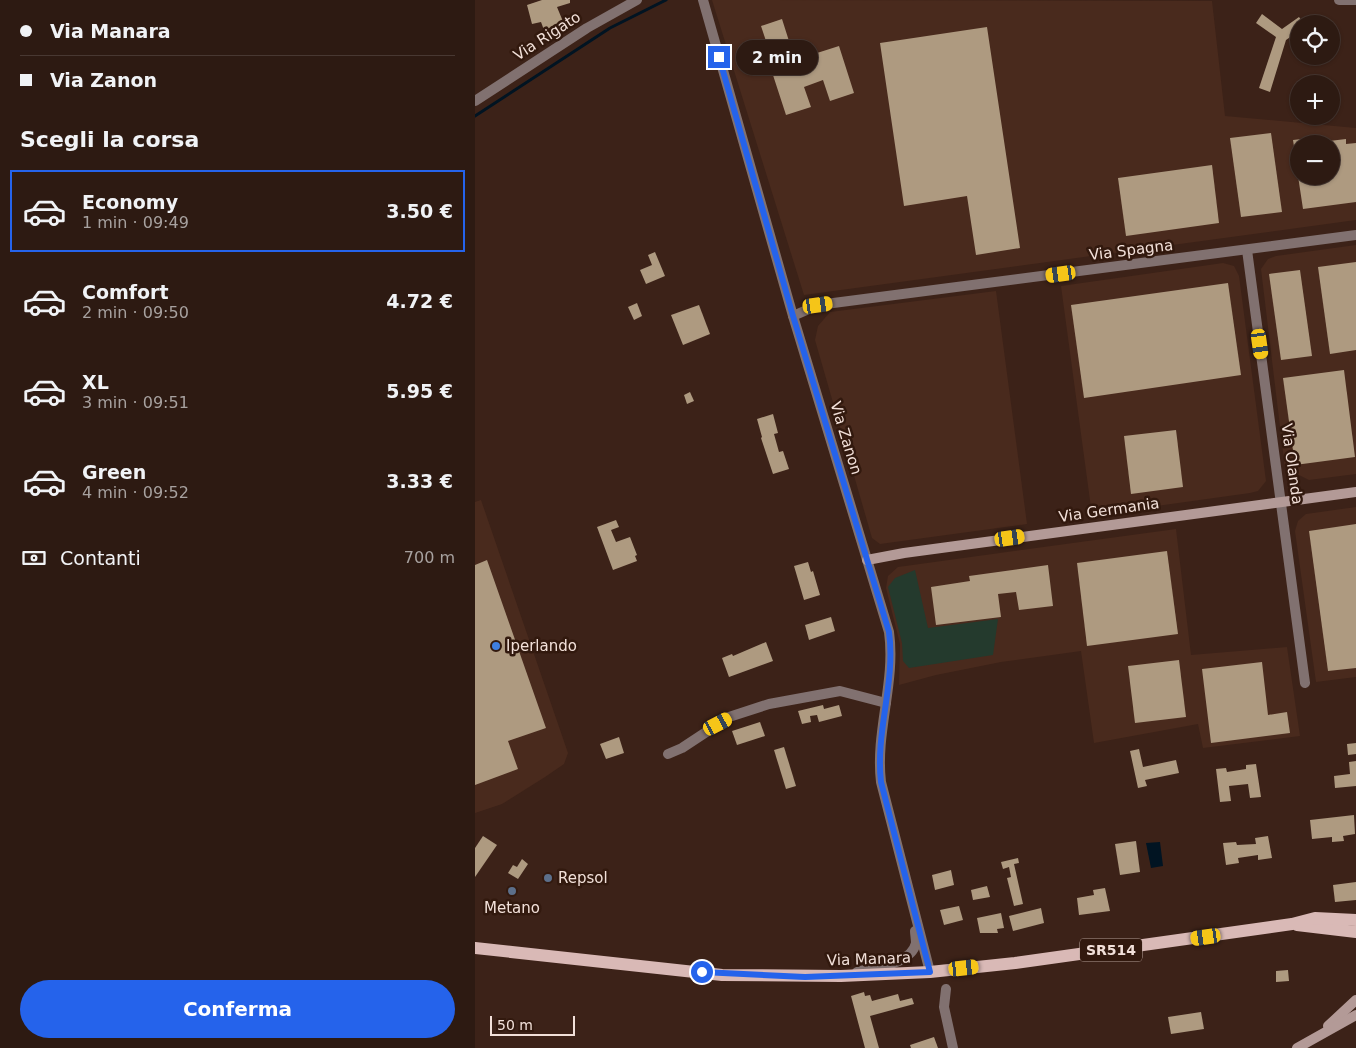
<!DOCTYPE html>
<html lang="it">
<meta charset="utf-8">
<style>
:root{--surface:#2d1a12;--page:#392720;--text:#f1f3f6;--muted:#a7a19f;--line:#483832;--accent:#2563eb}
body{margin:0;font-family:"DejaVu Sans",sans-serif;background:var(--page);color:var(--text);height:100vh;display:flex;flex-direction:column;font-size:19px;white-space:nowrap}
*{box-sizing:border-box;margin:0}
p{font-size:16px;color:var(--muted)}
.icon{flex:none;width:28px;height:28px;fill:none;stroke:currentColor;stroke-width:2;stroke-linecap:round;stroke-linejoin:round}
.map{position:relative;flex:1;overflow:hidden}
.drawer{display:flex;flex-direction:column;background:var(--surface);width:475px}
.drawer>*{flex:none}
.hud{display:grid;align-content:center;height:110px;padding:0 20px;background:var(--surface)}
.buttons{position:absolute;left:815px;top:15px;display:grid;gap:10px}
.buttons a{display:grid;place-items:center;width:50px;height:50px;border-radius:50%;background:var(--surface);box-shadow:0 1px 4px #0004,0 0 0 1px var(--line);font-size:25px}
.scale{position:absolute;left:15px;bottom:12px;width:85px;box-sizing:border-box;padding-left:5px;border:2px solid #f2e0d9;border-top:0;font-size:14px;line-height:18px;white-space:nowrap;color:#f2e0d9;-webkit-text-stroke:4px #32190e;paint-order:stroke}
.end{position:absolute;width:22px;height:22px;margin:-11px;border:6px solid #2563eb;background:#fff;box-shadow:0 0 0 2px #fff}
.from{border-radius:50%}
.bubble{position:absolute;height:35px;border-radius:18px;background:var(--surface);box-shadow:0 1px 4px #0004,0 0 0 1px var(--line);font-size:16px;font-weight:800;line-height:35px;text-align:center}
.car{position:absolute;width:15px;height:30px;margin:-15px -8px;border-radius:6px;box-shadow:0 0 4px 1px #0007;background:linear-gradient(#f5c518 24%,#345 0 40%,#f5c518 0 76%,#345 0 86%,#f5c518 0)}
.hud b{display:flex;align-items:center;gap:18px;height:48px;font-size:19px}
.hud b+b{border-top:1px solid var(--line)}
.hud i{width:12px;height:12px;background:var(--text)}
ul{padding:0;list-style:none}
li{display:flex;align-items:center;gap:15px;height:82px;margin:0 10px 8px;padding:0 10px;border:2px solid transparent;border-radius:0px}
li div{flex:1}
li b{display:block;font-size:19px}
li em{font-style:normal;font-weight:800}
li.current{border-color:var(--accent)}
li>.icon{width:45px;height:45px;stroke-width:1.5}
h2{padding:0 20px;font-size:22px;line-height:60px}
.pay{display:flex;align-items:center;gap:12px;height:55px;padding:0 20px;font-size:19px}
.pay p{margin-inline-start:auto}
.action{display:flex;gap:10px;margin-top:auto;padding:10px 20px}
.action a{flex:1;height:58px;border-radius:30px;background:var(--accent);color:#fff;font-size:20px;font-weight:800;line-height:58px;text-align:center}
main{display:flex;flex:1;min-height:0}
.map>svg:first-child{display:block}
.built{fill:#492a1d;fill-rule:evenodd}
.green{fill:#243a2d}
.water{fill:#011422}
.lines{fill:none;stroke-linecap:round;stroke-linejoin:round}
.stream{stroke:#011422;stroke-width:3}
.building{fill:#ae9a80}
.street{stroke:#817170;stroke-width:10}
.secondary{stroke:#b39a97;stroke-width:10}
.primary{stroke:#d9b9b6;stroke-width:12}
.route{stroke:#2563eb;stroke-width:6}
.shop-dot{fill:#3f7fe0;stroke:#32190e;stroke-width:2}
.service-dot{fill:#5c6f8a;stroke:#32190e;stroke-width:2}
.labels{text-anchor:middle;stroke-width:5;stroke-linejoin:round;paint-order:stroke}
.shield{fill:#32190e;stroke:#b8a49c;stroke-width:1}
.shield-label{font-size:14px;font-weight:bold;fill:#f2e0d9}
.street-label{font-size:15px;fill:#f2e0d9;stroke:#32190e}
.poi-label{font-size:15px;fill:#f2e0d9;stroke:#32190e;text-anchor:start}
</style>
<main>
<section class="drawer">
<div class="hud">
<b><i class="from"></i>Via Manara</b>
<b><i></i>Via Zanon</b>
</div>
<h2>Scegli la corsa</h2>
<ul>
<li class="current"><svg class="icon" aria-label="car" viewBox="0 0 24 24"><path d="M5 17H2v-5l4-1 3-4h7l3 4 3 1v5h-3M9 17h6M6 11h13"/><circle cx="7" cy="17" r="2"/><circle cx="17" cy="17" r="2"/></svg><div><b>Economy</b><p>1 min · 09:49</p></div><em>3.50 €</em></li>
<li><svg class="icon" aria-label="car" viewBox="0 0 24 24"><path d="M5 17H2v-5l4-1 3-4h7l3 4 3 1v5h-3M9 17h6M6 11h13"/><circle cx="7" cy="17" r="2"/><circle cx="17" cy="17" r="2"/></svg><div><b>Comfort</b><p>2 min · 09:50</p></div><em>4.72 €</em></li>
<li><svg class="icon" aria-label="car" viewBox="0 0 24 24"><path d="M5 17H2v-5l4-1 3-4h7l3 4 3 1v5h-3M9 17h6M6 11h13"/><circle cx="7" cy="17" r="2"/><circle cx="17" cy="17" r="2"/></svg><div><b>XL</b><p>3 min · 09:51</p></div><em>5.95 €</em></li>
<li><svg class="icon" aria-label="car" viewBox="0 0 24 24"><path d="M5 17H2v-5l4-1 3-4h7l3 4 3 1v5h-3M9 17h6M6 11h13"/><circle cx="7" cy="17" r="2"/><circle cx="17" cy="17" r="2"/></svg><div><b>Green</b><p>4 min · 09:52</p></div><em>3.33 €</em></li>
</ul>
<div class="pay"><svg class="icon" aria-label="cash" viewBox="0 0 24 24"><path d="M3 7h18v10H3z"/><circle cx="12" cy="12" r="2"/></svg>Contanti<p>700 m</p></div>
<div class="action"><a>Conferma</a></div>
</section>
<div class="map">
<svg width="881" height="1048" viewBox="0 0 881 1048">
<rect width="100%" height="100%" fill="#3c2218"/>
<!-- built -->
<g class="built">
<path d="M237 0 737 1 750 116 881 128V220L329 295ZM824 144H856V176H824Z"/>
<path d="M881 245V474L834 480 810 468 786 269 793 259 801 256Z"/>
<path d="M748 263 759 266 764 276 791 481 783 491 775 493 617 515 586 286Z"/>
<path d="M521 291 552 524 405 544 397 538 340 340 343 326 355 312Z"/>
<path d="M6 500 93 753 89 764 70 777 27 804 0 813V502Z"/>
<path d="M881 507V677L841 682 820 531 823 521 831 514Z"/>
<path d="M701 529 716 655 812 647 825 736 728 748 723 724 619 743 606 651 526 662 461 675 424 685 425 644 411 588 413 576 423 567Z"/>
</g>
<!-- green -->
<path class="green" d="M440 570 453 628 523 619 518 655 434 668 428 661 427 643 413 587 420 578Z"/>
<!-- water -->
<path class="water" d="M685 842 688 866 676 868 671 843Z"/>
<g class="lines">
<!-- stream -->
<path class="stream" d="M0 116 135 28 191 0"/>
</g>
<!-- building -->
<g class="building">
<path d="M67 0H95V3L82 7 89 24 75 30V28L69 30 66 22 57 24 52 5Z"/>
<path d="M787 14 807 29 824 17 829 24H824V31L811 40 795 92 784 88 801 37 781 23Z"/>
<path d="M307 19 320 60 364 46 379 93 355 101 348 80 329 87 336 107 311 115 296 69 291 70 284 50 293 47 286 26Z"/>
<path d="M512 27 545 248 501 255 492 196 429 206 405 43Z"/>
<path d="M796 133 807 212 766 217 755 138Z"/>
<path d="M844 137 846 142 871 139V144L881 143V202L828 209 823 176H856V144H824L823 173 818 140Z"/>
<path d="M737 165 744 223 651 236 643 178Z"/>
<path d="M180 252 190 276 171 284 165 270 177 265 173 255Z"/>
<path d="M881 262V350L855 354 843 267Z"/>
<path d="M825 270 837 356 806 360 794 274Z"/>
<path d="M753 283 766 375 609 398 596 305Z"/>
<path d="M162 303 167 316 159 320 153 307Z"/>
<path d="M224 305 235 334 208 345 196 315Z"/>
<path d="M869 370 880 457 820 465 808 378Z"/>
<path d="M215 392 219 401 212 404 209 395Z"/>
<path d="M298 414 303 433 299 434 304 452 308 451 314 469 298 474 286 438 287 437 282 419Z"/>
<path d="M701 430 708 487 656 494 649 436Z"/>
<path d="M141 520 144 527 136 530 141 542 155 537 162 555 160 556 162 561 138 570 122 527Z"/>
<path d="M881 524V668L853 671 834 531Z"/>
<path d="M692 551 703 634 612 646 602 563Z"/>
<path d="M12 560 71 728 33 741 43 769 0 785V565Z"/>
<path d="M333 562 336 572 338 571 345 595 329 600 319 566Z"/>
<path d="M573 565 578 606 544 610 541 592 523 594 526 617 461 625 456 587 495 581 494 576Z"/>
<path d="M356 617 360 631 334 640 330 625Z"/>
<path d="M291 642 298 661 254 677 247 658 257 654 258 656Z"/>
<path d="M704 660 711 717 660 723 653 666Z"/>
<path d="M787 662 793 715 812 712 815 733 736 743 727 669Z"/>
<path d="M348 705 349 709 364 705 367 716 344 722 342 715 335 716 336 722 327 724 323 711Z"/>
<path d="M285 722 290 736 262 745 257 731Z"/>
<path d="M144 737 149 753 131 759 125 744Z"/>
<path d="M881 743V754L873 755 872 744Z"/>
<path d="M309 747 321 786 311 789 299 750Z"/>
<path d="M664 749 668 767 701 760 704 773 670 780 672 786 663 788 655 751Z"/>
<path d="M881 761V786L860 788 859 776 875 774 874 762Z"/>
<path d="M781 764 786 797 775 798 773 784 754 786 756 801 745 802 741 769 751 768 752 772 771 769V765Z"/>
<path d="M879 815 880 834 868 836 869 841 857 842V837L837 839 835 820Z"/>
<path d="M8 836 22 845 0 877V848Z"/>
<path d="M793 836 797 858 783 860V855L763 858 764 863 751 865 748 843 761 842 762 845 781 844 780 838Z"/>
<path d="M661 841 665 872 645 875 640 844Z"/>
<path d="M543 858 544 863 539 864 548 904 539 906 532 878 536 877 534 867 528 869 526 862Z"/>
<path d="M47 859 53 864 43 879 33 873 38 865 42 867Z"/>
<path d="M476 870 479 885 460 890 457 875Z"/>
<path d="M881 882V900L860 902 858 885Z"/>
<path d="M512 886 515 897 498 900 496 890Z"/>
<path d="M630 888 635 911 604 915 602 898 619 895 618 890Z"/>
<path d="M484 906 488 920 469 925 465 910Z"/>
<path d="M566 908 569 923 538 931 534 916Z"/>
<path d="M526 913 529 928 522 929 523 933H505L502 918Z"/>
<path d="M813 970 814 981 801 982V971Z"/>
<path d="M389 992 390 996 395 995 397 1001 423 994 425 1001 437 998 439 1004 395 1016 404 1048H390L376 996Z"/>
<path d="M726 1012 729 1029 696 1034 693 1017Z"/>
<path d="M459 1037 463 1048H436L435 1045Z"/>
</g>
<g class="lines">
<!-- street -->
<g class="street">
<path d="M228 0 318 316 414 632C421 682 400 732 406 782L455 972"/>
<path d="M864 0H881"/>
<path d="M0 101 112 28 162 0"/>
<path d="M772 250 830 683"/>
<path d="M318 316 343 305 881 235"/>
<path d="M193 754 207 748 254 717 294 704 365 691 411 703"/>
<path d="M382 972C399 967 436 965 441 943 441 939 440 934 440 931"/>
<path d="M471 989 469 1007 478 1048"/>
</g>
<!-- secondary -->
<g class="secondary">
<path d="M392 560 429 553 881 492"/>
<path d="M853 1026 881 1000"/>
<path d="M822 1048 881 1015"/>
</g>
<!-- primary -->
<g class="primary">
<path d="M822 925 881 932"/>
<path d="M0 948 247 975 366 976 455 972 540 963 817 924 840 918 881 920"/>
</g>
</g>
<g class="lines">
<!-- route -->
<path class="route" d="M227 972 330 977 455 972 406 782C400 732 421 682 414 632L318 316 244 57"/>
</g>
<!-- markers -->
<circle class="shop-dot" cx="21" cy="646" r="5"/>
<g class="service-dot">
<circle cx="73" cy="878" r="5"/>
<circle cx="37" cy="891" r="5"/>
</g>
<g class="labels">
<!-- shield labels -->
<rect class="shield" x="605" y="938.5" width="62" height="23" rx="4"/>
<g class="shield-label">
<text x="636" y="955">SR514</text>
</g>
<!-- street labels -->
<g class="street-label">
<text transform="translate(72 36) rotate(-33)" y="5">Via Rigato</text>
<text transform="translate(656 250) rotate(-7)" y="5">Via Spagna</text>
<text transform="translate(371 438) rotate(73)" y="5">Via Zanon</text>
<text transform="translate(817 464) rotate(82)" y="5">Via Olanda</text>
<text transform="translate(634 510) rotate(-8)" y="5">Via Germania</text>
<text transform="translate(394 959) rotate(-2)" y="5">Via Manara</text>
</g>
<!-- poi labels -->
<g class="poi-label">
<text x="31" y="651">Iperlando</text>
<text x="83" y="883">Repsol</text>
<text x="37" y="913" text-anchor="middle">Metano</text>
</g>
</g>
</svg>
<div class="buttons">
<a><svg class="icon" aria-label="locate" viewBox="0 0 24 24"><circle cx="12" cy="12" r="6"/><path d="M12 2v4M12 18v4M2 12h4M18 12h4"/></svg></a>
<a>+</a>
<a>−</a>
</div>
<div class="scale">50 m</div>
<i class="end from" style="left:227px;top:972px"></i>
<i class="end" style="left:244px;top:57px"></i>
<div class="bubble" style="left:261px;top:40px;width:82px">2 min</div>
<i class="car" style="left:586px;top:274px;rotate:262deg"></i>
<i class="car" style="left:343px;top:305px;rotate:82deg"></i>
<i class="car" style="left:785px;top:344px;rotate:172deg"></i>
<i class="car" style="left:535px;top:538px;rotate:82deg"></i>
<i class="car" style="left:243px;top:724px;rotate:62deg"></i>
<i class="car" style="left:731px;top:937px;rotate:262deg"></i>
<i class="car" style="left:489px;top:968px;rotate:84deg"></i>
</div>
</main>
